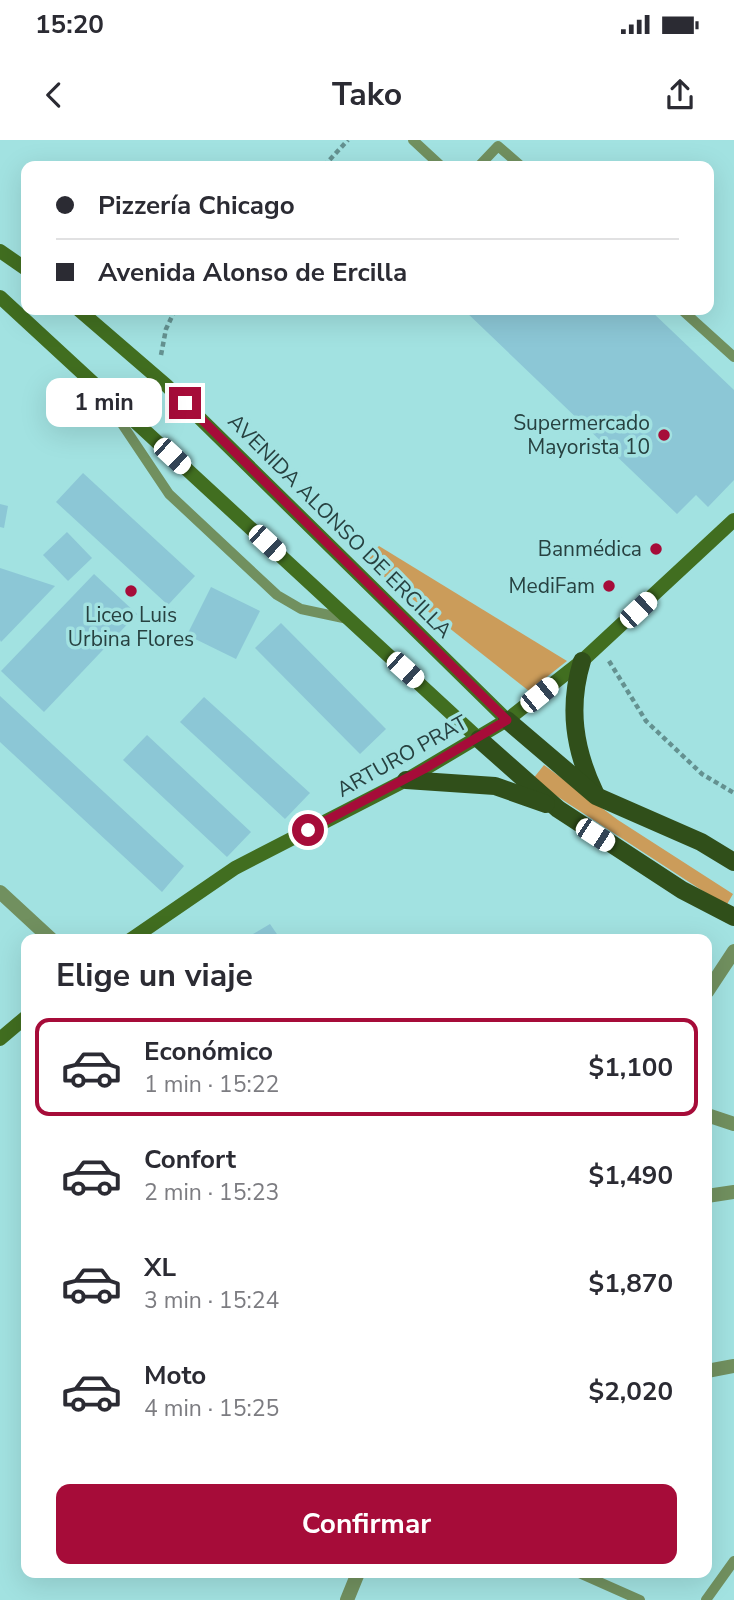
<!DOCTYPE html>
<html lang="es">
<meta charset="utf-8">
<style>
:root{--surface:#fff;--page:#f2f2f3;--text:#2b2b33;--muted:#7c7c81;--line:#e1e1e2;--accent:#a60c39}
body{margin:0;font-family:"Nunito Sans",sans-serif;background:var(--page);color:var(--text);height:100vh;display:flex;flex-direction:column;font-size:26px;white-space:nowrap}
*{box-sizing:border-box;margin:0}
p{font-size:23px;color:var(--muted)}
.icon{flex:none;width:38px;height:38px;fill:none;stroke:currentColor;stroke-width:2;stroke-linecap:round;stroke-linejoin:round}
.map{position:relative;flex:1;overflow:hidden}
.details{position:absolute;left:21px;top:794px;width:691px;height:644px;display:flex;flex-direction:column;background:var(--surface);border-radius:14px;box-shadow:0 7px 28px #0002}
.details>*{flex:none}
.banner{position:absolute;left:21px;top:21px;width:693px;height:154px;border-radius:14px;box-shadow:0 7px 28px #0002;display:grid;align-content:center;height:154px;padding:0 35px;background:var(--surface)}
.end{position:absolute;width:32px;height:32px;margin:-16px;border:9px solid #a60c39;background:#fff;box-shadow:0 0 0 4px #fff}
.from{border-radius:50%}
.bubble{position:absolute;height:49px;border-radius:14px;background:var(--surface);box-shadow:0 7px 28px #0002;font-size:23px;font-weight:700;line-height:49px;text-align:center}
.car{position:absolute;width:21px;height:42px;margin:-21px -10px;border-radius:9px;box-shadow:0 0 5px 2px #0007;background:linear-gradient(#fff 24%,#345 0 40%,#fff 0 76%,#345 0 86%,#fff 0)}
.banner b{display:flex;align-items:center;gap:24px;height:66px;font-size:26px}
.banner b+b{border-top:2px solid var(--line)}
.banner i{width:18px;height:18px;background:var(--text)}
ul{padding:0;list-style:none}
li{display:flex;align-items:center;gap:21px;height:98px;margin:0 14px 10px;padding:0 21px;border:4px solid transparent;border-radius:14px}
li div{flex:1}
li b{display:block;font-size:26px}
li em{font-style:normal;font-weight:700}
li.current{border-color:var(--accent)}
li>.icon{width:63px;height:63px;stroke-width:1.5}
h2{padding:0 35px;font-size:32px;line-height:84px}
.primary-button{display:flex;gap:14px;margin-top:auto;padding:14px 35px}
.primary-button a{flex:1;height:80px;border-radius:14px;background:var(--accent);color:#fff;font-size:28px;font-weight:700;line-height:80px;text-align:center}
.status{display:flex;justify-content:space-between;align-items:center;height:49px;padding:0 35px;background:var(--surface);direction:ltr}
.status svg{height:19px;fill:currentColor}
header{display:flex;justify-content:space-between;align-items:center;height:91px;padding:0 35px;background:var(--surface);font-size:32px;font-weight:700}
.map>svg:first-child{display:block}
.green{fill:#cb9c5a}
.building{fill:#8cc7d6}
.lines{fill:none;stroke-linecap:round;stroke-linejoin:round}
.path{stroke:#649190;stroke-width:4.5;stroke-dasharray:5 3.5;stroke-linecap:butt}
.service{stroke:#71905f;stroke-width:10}
.minor{stroke:#71905f;stroke-width:14}
.secondary{stroke:#416e20;stroke-width:14}
.primary{stroke:#304f1a;stroke-width:18}
.route{stroke:#a60c39;stroke-width:9}
.poi-dot{fill:#a60c39;stroke:#a2e2e1;stroke-width:2.5}
.labels{text-anchor:middle;stroke-width:7;stroke-linejoin:round;paint-order:stroke}
.poi-label{font-size:21px;fill:#274140;stroke:#a2e2e1;text-anchor:end}
.street-label{font-size:21px;fill:#274140;stroke:#a2e2e1}
</style>
<div class="status"><b>15:20</b><svg viewBox="0 0 49 12"><path d="M0 12V9h3v3zM5 12V6h3v6zM10 12V3h3v9zM15 12V0h3v12zM26 1h20v11H26zM47 4h2v5h-2z"/></svg></div>
<header><svg class="icon" aria-label="back" viewBox="0 0 24 24"><path d="M15 5l-7 7 7 7"/></svg>Tako<svg class="icon" aria-label="share" viewBox="0 0 24 24"><path d="M12 15V3M7 8l5-5 5 5M5 13v7h14v-7"/></svg></header>
<div class="map">
<svg width="734" height="1460" viewBox="0 0 734 1460">
<rect width="100%" height="100%" fill="#a2e2e1"/>
<!-- green -->
<g class="green">
<path d="M379 406 567 521 529 551 363 420Z"/>
<path d="M544 625 618 680 733 754 726 766 532 640Z"/>
</g>
<!-- building -->
<g class="building">
<path d="M464 170H650L734 250V340L708 367 696 355 677 374Z"/>
<path d="M83 333 195 436 168 465 56 362Z"/>
<path d="M0 364 8 366 4 388 0 387Z"/>
<path d="M67 392 92 418 68 441 43 415Z"/>
<path d="M0 428 55 446 1 502 0 500Z"/>
<path d="M94 434 137 474 44 572 1 531Z"/>
<path d="M211 447 260 471 236 519 187 495Z"/>
<path d="M281 483 386 589 360 614 255 508Z"/>
<path d="M0 556 184 726 162 752 0 602Z"/>
<path d="M204 557 310 653 285 679 180 582Z"/>
<path d="M147 595 251 692 227 717 123 620Z"/>
<path d="M270 784 281 800H243Z"/>
</g>
<g class="lines">
<!-- path -->
<g class="path">
<path d="M324 26 348 0"/>
<path d="M161 215 166 189 175 170"/>
<path d="M609 521 646 581 702 634 734 653"/>
</g>
<!-- service -->
<g class="service">
<path d="M413 0 441 26"/>
<path d="M479 26 498 6 521 26"/>
<path d="M682 170 734 217"/>
<path d="M106 260 169 354 277 455 301 469 348 479"/>
<path d="M579 1433 640 1460"/>
<path d="M706 1460 734 1421"/>
</g>
<!-- minor -->
<g class="minor">
<path d="M0 752 52 800"/>
<path d="M707 852 734 811"/>
<path d="M707 975 734 984"/>
<path d="M707 1056 734 1052"/>
<path d="M707 1231 734 1226"/>
<path d="M347 1460 358 1433"/>
</g>
<!-- secondary -->
<g class="secondary">
<path d="M0 111 26 129"/>
<path d="M0 157 479 599"/>
<path d="M79 170 166 245 507 580"/>
<path d="M130 800 235 728 406 640 507 580 582 521 734 380"/>
<path d="M0 899 26 877"/>
</g>
<!-- primary -->
<g class="primary">
<path d="M582 521C568 567 574 609 595 653"/>
<path d="M507 580 596 656 701 702 734 722"/>
<path d="M479 599 558 669 682 750 734 777"/>
<path d="M406 640 495 646 546 664"/>
</g>
</g>
<g class="lines">
<!-- route -->
<path class="route" d="M185 263 507 580 424 629 308 690"/>
</g>
<!-- markers -->
<g class="poi-dot">
<circle cx="664" cy="295" r="7"/>
<circle cx="656" cy="409" r="7"/>
<circle cx="609" cy="446" r="7"/>
<circle cx="131" cy="451" r="7"/>
</g>
<g class="labels">
<!-- poi labels -->
<g class="poi-label">
<text x="650" y="290">Supermercado<tspan x="650" dy="24">Mayorista 10</tspan></text>
<text x="642" y="416">Banmédica</text>
<text x="595" y="453">MediFam</text>
<text x="131" y="482" text-anchor="middle">Liceo Luis<tspan x="131" dy="24">Urbina Flores</tspan></text>
</g>
<!-- street labels -->
<g class="street-label">
<text transform="translate(340 386) rotate(45)" y="7">AVENIDA ALONSO DE ERCILLA</text>
<text transform="translate(402 616) rotate(-29)" y="7">ARTURO PRAT</text>
</g>
</g>
</svg>
<i class="end from" style="left:308px;top:690px"></i>
<i class="end" style="left:185px;top:263px"></i>
<div class="bubble" style="left:46px;top:238px;width:116px">1 min</div>
<i class="car" style="left:172px;top:316px;rotate:133deg"></i>
<i class="car" style="left:267px;top:403px;rotate:133deg"></i>
<i class="car" style="left:638px;top:470px;rotate:47deg"></i>
<i class="car" style="left:405px;top:530px;rotate:132deg"></i>
<i class="car" style="left:539px;top:555px;rotate:51deg"></i>
<i class="car" style="left:595px;top:695px;rotate:123deg"></i>
<div class="banner">
<b><i class="from"></i>Pizzería Chicago</b>
<b><i></i>Avenida Alonso de Ercilla</b>
</div>
<section class="details">
<h2>Elige un viaje</h2>
<ul>
<li class="current"><svg class="icon" aria-label="car" viewBox="0 0 24 24"><path d="M5 17H2v-5l4-1 3-4h7l3 4 3 1v5h-3M9 17h6M6 11h13"/><circle cx="7" cy="17" r="2"/><circle cx="17" cy="17" r="2"/></svg><div><b>Económico</b><p>1 min · 15:22</p></div><em>$1,100</em></li>
<li><svg class="icon" aria-label="car" viewBox="0 0 24 24"><path d="M5 17H2v-5l4-1 3-4h7l3 4 3 1v5h-3M9 17h6M6 11h13"/><circle cx="7" cy="17" r="2"/><circle cx="17" cy="17" r="2"/></svg><div><b>Confort</b><p>2 min · 15:23</p></div><em>$1,490</em></li>
<li><svg class="icon" aria-label="car" viewBox="0 0 24 24"><path d="M5 17H2v-5l4-1 3-4h7l3 4 3 1v5h-3M9 17h6M6 11h13"/><circle cx="7" cy="17" r="2"/><circle cx="17" cy="17" r="2"/></svg><div><b>XL</b><p>3 min · 15:24</p></div><em>$1,870</em></li>
<li><svg class="icon" aria-label="car" viewBox="0 0 24 24"><path d="M5 17H2v-5l4-1 3-4h7l3 4 3 1v5h-3M9 17h6M6 11h13"/><circle cx="7" cy="17" r="2"/><circle cx="17" cy="17" r="2"/></svg><div><b>Moto</b><p>4 min · 15:25</p></div><em>$2,020</em></li>
</ul>
<div class="primary-button"><a>Confirmar</a></div>
</section>
</div>
